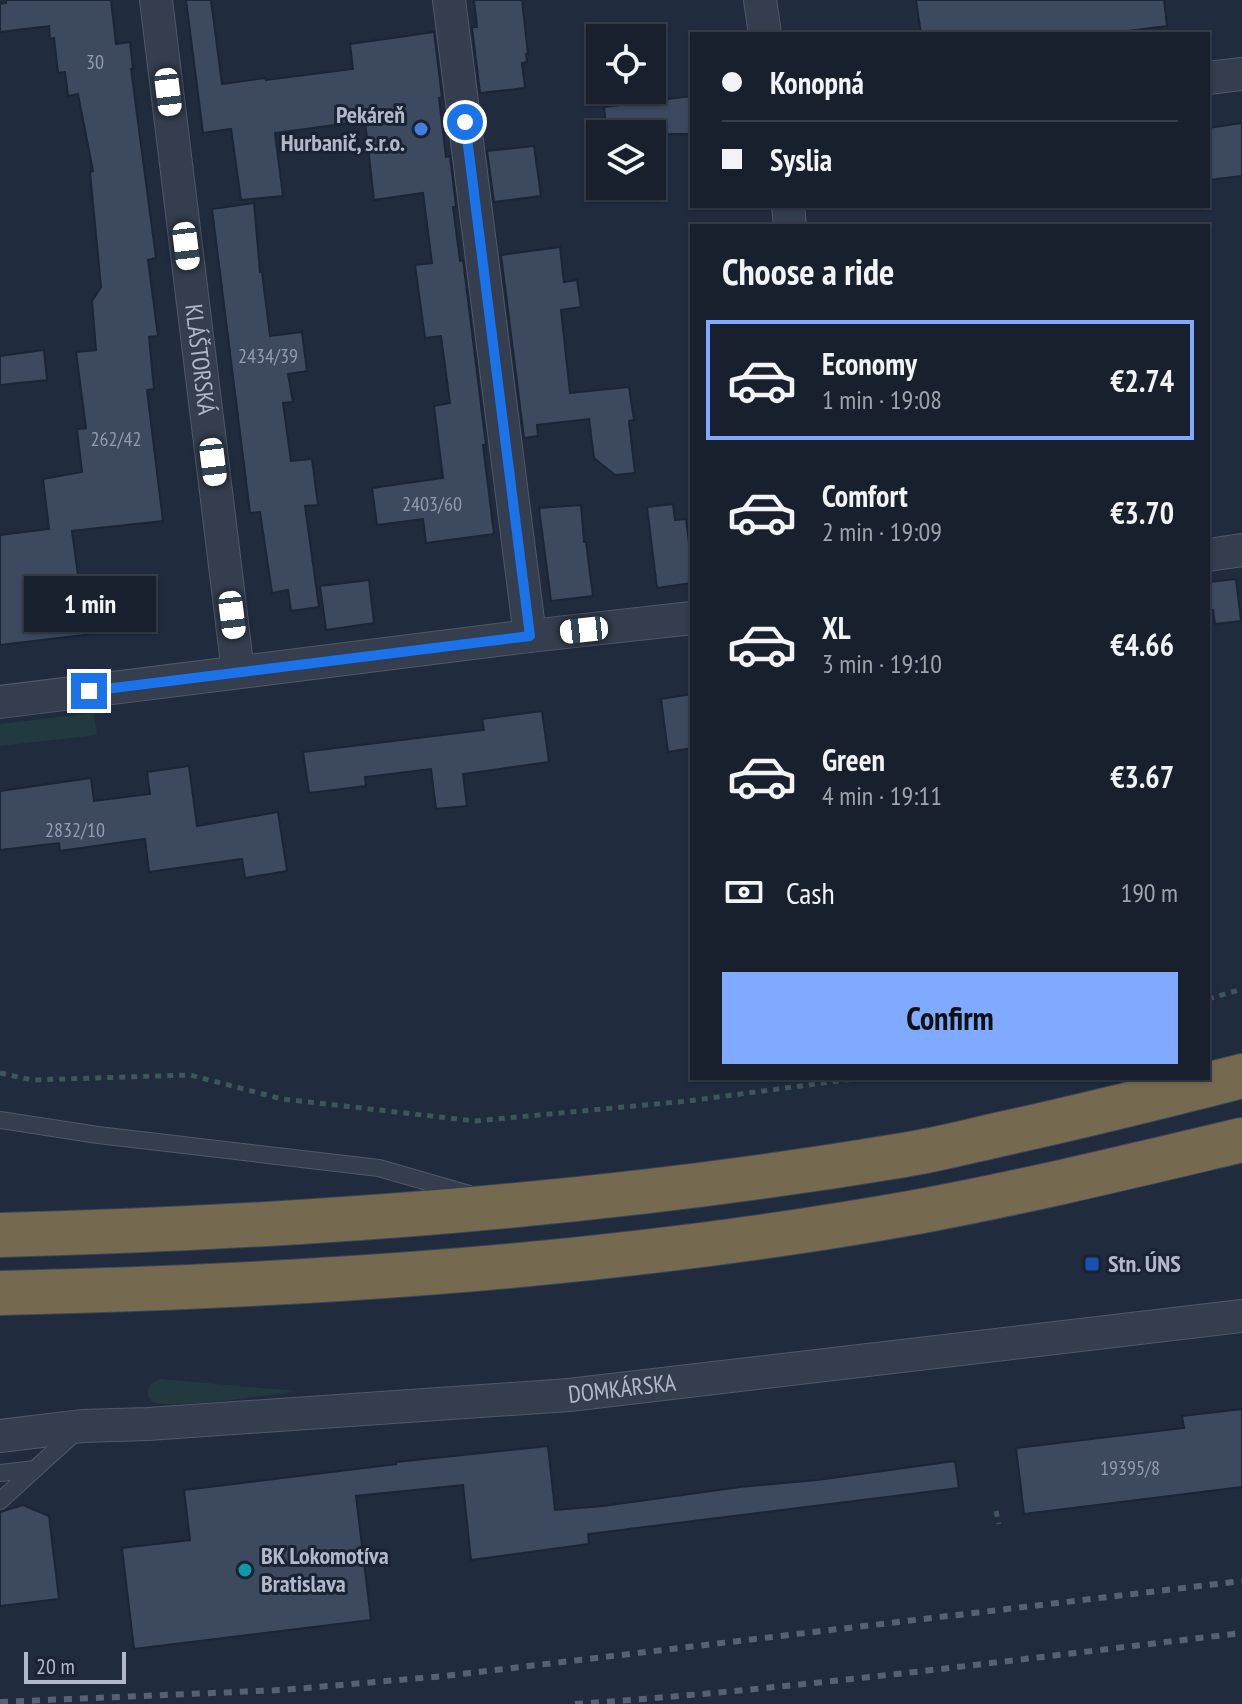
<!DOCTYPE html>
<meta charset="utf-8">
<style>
:root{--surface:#18202e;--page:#252d3a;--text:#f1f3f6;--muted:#9fa3aa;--line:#363e4a;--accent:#7faaff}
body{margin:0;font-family:"PT Sans Narrow",sans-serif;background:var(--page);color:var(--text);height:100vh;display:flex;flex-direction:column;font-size:30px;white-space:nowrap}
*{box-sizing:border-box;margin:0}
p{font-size:26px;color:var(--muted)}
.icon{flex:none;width:44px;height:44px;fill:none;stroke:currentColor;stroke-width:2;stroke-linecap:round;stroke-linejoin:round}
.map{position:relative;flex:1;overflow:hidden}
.drawer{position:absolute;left:690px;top:224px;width:520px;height:856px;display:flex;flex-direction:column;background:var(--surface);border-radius:0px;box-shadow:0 2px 6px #0004,0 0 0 2px var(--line)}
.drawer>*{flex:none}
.guide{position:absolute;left:690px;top:32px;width:520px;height:176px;border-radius:0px;box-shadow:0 2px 6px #0004,0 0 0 2px var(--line);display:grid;align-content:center;height:176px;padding:0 32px;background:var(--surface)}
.buttons{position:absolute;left:586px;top:24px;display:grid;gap:16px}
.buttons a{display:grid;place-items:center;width:80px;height:80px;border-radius:0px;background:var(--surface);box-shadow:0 2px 6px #0004,0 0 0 2px var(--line);font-size:40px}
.scale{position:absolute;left:24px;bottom:20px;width:102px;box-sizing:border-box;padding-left:8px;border:4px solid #b0b8ca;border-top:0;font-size:22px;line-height:28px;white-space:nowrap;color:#b0b8ca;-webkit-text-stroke:6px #1a2333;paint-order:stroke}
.end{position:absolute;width:36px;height:36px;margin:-18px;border:10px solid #1a73e8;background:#fff;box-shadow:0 0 0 4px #fff}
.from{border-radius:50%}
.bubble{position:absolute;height:56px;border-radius:0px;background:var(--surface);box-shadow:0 2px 6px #0004,0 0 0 2px var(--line);font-size:26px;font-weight:800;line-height:56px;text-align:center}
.car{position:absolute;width:24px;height:48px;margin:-24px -12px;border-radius:10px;box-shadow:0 0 6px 2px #0007;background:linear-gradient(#fff 24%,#345 0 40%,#fff 0 76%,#345 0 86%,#fff 0)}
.guide b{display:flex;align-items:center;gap:28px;height:76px;font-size:30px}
.guide b+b{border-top:2px solid var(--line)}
.guide i{width:20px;height:20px;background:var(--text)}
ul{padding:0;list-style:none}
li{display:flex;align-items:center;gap:24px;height:120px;margin:0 16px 12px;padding:0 16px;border:4px solid transparent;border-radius:0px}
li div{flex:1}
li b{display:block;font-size:30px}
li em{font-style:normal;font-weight:800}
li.active{border-color:var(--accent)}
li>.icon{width:72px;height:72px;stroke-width:1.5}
h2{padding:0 32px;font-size:36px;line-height:96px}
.pay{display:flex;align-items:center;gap:20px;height:88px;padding:0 32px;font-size:30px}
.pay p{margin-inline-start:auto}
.cta{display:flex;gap:16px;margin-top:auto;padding:16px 32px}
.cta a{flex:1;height:92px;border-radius:0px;background:var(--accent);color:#111;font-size:32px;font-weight:800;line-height:92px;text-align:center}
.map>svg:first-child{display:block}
.green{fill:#223a3f}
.building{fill:#3c495e;stroke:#1c2535;stroke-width:2}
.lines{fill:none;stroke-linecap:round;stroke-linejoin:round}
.lane-casing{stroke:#505869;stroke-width:18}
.street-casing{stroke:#505869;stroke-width:34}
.highway-casing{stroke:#3d4556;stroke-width:46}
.path{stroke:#3d5659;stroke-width:5;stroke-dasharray:6 6;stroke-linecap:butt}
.lane{stroke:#343e4e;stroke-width:16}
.street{stroke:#343e4e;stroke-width:32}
.highway{stroke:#756950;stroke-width:44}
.rail{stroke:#566176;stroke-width:6;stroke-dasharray:8 8;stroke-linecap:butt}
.route{stroke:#1a73e8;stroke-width:10}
.shop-dot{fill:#3f7fe0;stroke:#1a2333;stroke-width:3}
.transit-dot{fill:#1a4fb4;stroke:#1a2333;stroke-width:3}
.culture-dot{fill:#0f9aa8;stroke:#1a2333;stroke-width:3}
.labels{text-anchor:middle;stroke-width:6;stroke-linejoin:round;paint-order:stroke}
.number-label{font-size:20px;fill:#939caf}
.poi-label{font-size:24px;font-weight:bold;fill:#b0b8ca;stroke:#1a2333;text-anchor:start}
.street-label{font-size:24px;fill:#b0b8ca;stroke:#1a2333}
</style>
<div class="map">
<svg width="1242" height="1704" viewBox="0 0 1242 1704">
<rect width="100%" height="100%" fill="#202b3e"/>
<!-- green -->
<g class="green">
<path d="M94 713 97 735 0 746V724Z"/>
<path d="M160 1379 297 1391C276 1394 165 1411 152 1401 146 1396 148 1390 151 1384Z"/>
</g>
<!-- building -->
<g class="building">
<path d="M6 0H111L116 44 130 42 133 69H131L156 258 148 260 158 336 149 337 154 389 147 390 163 521 72 531 79 583 121 578 126 630 0 645V535L49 529 43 479 82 472 77 429 86 428 76 352 96 350 92 301 101 287 90 172 93 171 78 94 68 96 65 72 58 73 54 38 50 39 49 26 0 32V4L6 3Z"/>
<path d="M186 0H211L222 84 265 78 266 80 353 69 350 44 434 32 442 97 439 98 446 157 450 156 456 207H453L460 261 463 260 486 445H483L494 534 426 543 423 519 377 525 372 488 443 478 434 406 450 403 441 336 425 338 415 265 432 263 423 193 374 200 365 121 275 133 283 196 241 200 231 129 203 133Z"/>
<path d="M474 0H522L528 54H526L527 62 522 63 525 88 480 93 472 27H477Z"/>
<path d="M916 0H1164L1167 26 1105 34H921Z"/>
<path d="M692 96V134H607L604 107Z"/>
<path d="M1242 123V176L1208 180V128Z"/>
<path d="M534 146 541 196 494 202 487 151Z"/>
<path d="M254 203 260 272H262L270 336 302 332 307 371 288 374 293 402 283 403 291 461 312 459 318 505 305 506 319 607 291 611 288 590 272 593 260 512 250 513 212 209Z"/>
<path d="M560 247 564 282 577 280 581 307 561 310 570 393 629 387 634 420 629 421 635 473 615 475 594 458 589 419 537 425 538 436 524 438 501 255Z"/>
<path d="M44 350 47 380 0 385V356Z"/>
<path d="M673 504 675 520 686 519 692 565V583L657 588 647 507Z"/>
<path d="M581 505 584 542H586L593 596 551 601 539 508Z"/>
<path d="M1236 579 1241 621 1215 624 1213 610H1208V582Z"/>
<path d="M369 580 374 623 326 630 320 586Z"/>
<path d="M692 694V748L668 752 661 699Z"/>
<path d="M542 711 549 762 463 774 467 806 436 809 431 769 365 777 366 786 309 793 303 752 484 730 482 719Z"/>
<path d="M189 766 197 826 278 812 287 871 245 878 242 859 149 872 145 839 60 851 59 843 0 850V791L91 778 94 801 150 794 147 772Z"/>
<path d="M1242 1409V1487L1024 1514 1016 1448 1184 1428 1182 1416Z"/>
<path d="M548 1446 555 1510 603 1506 740 1487 817 1480 955 1461 959 1488 588 1534 589 1544 471 1560 463 1485 356 1496 371 1620 134 1649 122 1548 190 1540 184 1490 396 1464V1462Z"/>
<path d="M23 1505 49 1516 59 1599 0 1606V1512Z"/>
</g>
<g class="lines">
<!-- lane casing -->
<g class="lane-casing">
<g id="lane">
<path d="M0 1120 98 1135 379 1168 469 1194"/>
<path d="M0 1473 35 1469 76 1432"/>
<path d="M0 1501 35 1469"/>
</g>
</g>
<!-- street casing -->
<g class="street-casing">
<g id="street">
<path id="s1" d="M156 0 238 672"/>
<path d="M449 0 530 636"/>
<path d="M760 0 765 34"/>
<path d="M1208 78 1242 74"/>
<path d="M788 206 790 226"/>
<path d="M1208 555 1242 550"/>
<path d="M0 702 530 636 692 618"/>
<path id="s2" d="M0 1436 82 1426 148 1424 569 1395 1242 1316"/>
</g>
</g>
<!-- highway casing -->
<g class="highway-casing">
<g id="highway">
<path d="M0 1235C303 1227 605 1205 904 1155 935 1150 966 1142 997 1135 1079 1117 1160 1097 1242 1076"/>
<path d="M0 1293C308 1286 618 1266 922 1211 1029 1191 1136 1165 1242 1140"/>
</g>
</g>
<!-- path -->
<g class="path">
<path d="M1208 999 1242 989"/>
<path d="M0 1073 32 1080 190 1075 282 1099 475 1121 688 1101 861 1078"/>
<path d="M996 1511 999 1524"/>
</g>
<!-- lane -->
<use href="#lane" class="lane"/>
<!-- street -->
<use href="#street" class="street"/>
<!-- highway -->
<use href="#highway" class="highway"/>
<!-- rail -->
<g class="rail">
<path d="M0 1702 282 1690 445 1676 1242 1581"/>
<path d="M575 1704C798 1689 1020 1659 1242 1633"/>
</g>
</g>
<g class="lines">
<!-- route -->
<path class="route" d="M89 691 530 636 465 122"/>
</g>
<!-- markers -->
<circle class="shop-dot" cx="421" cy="129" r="8"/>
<rect class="transit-dot" x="1084" y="1256" width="16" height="16" rx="4"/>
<circle class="culture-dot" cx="245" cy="1570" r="8"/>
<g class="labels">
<!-- number labels -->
<g class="number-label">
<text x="95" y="69">30</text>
<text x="268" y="363">2434/39</text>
<text x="116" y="446">262/42</text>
<text x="432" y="511">2403/60</text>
<text x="75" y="837">2832/10</text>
<text x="1130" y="1475">19395/8</text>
</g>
<!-- poi labels -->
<g class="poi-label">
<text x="405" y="123" text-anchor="end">Pekáreň<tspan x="405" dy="28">Hurbanič, s.r.o.</tspan></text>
<text x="1108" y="1272">Stn. ÚNS</text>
<text x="261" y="1564">BK Lokomotíva<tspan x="261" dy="28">Bratislava</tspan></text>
</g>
<!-- street labels -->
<g class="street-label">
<text dy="8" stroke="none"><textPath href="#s1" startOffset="362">KLÁŠTORSKÁ</textPath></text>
<text dy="8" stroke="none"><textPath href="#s2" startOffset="624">DOMKÁRSKA</textPath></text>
</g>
</g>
</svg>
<div class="buttons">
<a><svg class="icon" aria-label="locate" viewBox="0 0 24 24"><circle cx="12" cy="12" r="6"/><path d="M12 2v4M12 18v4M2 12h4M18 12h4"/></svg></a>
<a><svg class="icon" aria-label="layers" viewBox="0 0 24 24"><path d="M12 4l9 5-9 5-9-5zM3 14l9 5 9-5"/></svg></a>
</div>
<div class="scale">20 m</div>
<i class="end from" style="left:465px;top:122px"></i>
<i class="end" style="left:89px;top:691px"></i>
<div class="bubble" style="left:24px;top:576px;width:132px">1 min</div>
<i class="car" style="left:168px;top:92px;rotate:173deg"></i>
<i class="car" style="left:186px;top:246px;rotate:173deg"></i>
<i class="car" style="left:213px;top:462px;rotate:173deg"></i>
<i class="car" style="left:232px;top:615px;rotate:173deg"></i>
<i class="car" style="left:584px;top:630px;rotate:264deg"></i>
<div class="guide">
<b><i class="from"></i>Konopná</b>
<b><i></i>Syslia</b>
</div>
<section class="drawer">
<h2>Choose a ride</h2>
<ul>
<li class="active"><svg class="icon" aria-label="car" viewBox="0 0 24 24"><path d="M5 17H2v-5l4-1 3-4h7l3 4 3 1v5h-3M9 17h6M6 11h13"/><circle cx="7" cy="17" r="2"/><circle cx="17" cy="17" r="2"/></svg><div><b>Economy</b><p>1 min · 19:08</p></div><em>€2.74</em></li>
<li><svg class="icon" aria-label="car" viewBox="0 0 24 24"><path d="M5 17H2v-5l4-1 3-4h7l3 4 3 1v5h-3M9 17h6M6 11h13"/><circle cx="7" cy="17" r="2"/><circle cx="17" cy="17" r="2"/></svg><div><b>Comfort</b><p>2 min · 19:09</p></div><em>€3.70</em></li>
<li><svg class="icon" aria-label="car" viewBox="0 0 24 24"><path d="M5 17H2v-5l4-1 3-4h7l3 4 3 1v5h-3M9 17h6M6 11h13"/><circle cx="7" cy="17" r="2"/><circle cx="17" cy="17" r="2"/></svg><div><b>XL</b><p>3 min · 19:10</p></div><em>€4.66</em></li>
<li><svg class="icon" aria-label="car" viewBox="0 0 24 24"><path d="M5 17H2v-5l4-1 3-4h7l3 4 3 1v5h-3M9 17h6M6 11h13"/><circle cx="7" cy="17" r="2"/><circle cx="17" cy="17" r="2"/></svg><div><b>Green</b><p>4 min · 19:11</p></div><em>€3.67</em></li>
</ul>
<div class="pay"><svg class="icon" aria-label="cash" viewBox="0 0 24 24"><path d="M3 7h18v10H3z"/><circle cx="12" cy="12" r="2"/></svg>Cash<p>190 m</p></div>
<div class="cta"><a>Confirm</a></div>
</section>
</div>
